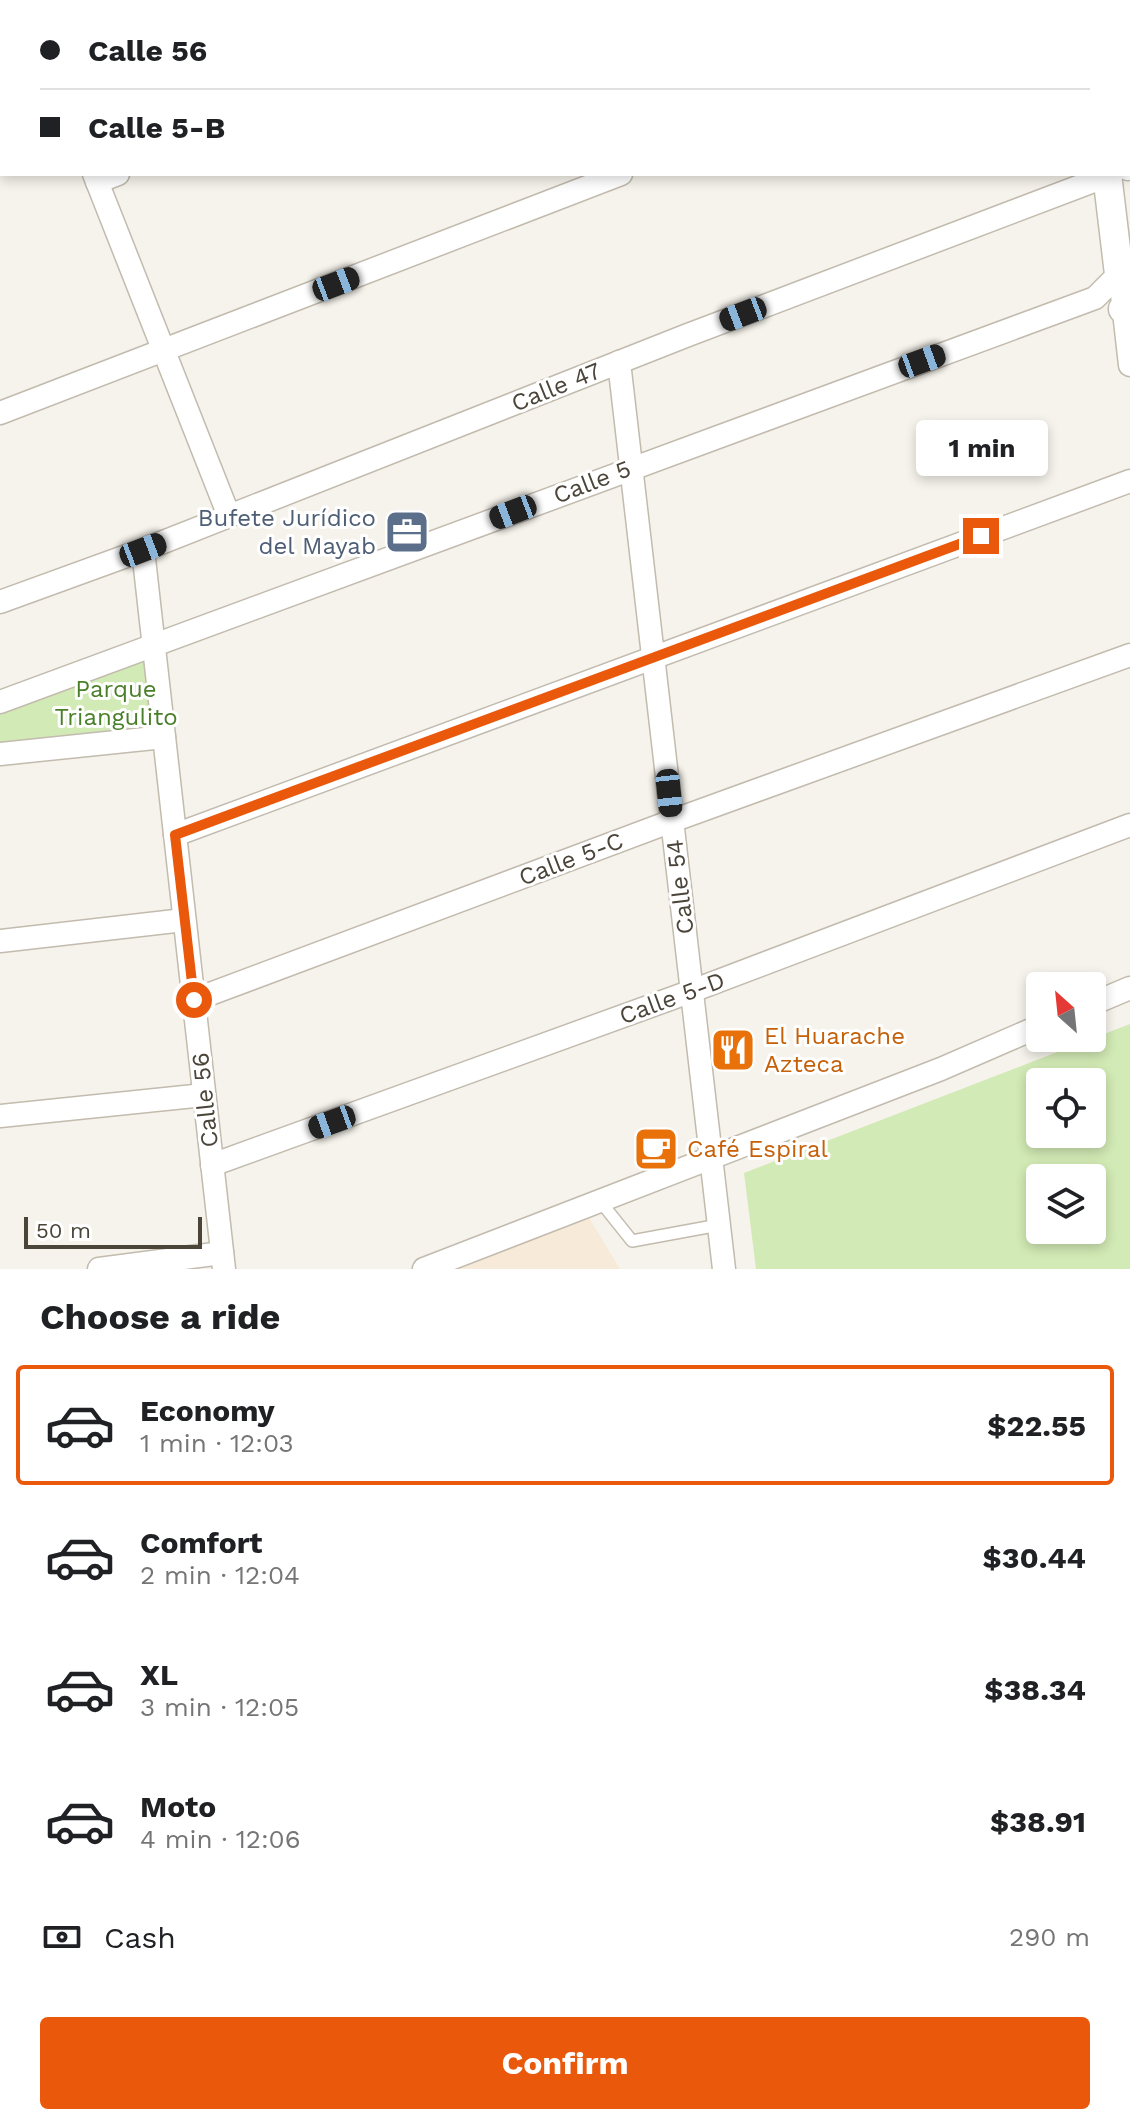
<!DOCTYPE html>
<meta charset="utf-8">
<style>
:root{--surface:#fff;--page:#f6f6f6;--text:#202124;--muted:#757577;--line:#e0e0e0;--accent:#ea580c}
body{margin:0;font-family:"Work Sans",sans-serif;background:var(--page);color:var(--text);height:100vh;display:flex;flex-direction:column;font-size:30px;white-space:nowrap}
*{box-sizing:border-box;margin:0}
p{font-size:26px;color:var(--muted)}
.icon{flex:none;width:44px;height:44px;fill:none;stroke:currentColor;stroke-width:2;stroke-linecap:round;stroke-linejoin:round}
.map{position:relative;height:1269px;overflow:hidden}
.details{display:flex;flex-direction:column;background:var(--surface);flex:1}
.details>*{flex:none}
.hud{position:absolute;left:0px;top:0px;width:1130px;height:176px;box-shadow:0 4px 12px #0003;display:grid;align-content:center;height:176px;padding:0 40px;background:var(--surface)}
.needle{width:52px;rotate:333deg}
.fabs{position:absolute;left:1026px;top:972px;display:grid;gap:16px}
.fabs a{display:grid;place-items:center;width:80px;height:80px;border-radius:8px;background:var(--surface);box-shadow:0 4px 12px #0003;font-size:40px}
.scale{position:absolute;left:24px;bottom:20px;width:178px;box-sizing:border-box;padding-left:8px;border:4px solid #4b4439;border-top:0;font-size:22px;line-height:28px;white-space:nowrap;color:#4b4439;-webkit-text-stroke:6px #fff;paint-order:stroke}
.end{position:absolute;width:36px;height:36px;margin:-18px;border:10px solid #ea580c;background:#fff;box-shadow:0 0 0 4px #fff}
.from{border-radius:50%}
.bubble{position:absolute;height:56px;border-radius:8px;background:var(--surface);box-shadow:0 4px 12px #0003;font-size:26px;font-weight:700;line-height:56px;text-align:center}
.car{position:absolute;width:24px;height:48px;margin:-24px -12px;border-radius:10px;box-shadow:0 0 6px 2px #0007;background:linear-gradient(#222 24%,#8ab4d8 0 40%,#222 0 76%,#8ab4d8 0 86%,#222 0)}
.hud b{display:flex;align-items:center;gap:28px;height:76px;font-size:30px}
.hud b+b{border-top:2px solid var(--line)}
.hud i{width:20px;height:20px;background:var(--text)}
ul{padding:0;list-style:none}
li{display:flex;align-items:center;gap:24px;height:120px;margin:0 16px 12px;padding:0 24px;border:4px solid transparent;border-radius:8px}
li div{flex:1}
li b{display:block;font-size:30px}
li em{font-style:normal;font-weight:700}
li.current{border-color:var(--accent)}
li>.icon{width:72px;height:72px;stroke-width:1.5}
h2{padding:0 40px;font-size:36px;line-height:96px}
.pay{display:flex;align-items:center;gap:20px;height:88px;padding:0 40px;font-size:30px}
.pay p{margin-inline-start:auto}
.cta{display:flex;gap:16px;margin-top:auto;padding:16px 40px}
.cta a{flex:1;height:92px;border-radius:8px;background:var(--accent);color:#fff;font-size:32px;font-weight:700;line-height:92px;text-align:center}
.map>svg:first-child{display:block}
.commercial{fill:#f7ead8}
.green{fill:#d2eab5;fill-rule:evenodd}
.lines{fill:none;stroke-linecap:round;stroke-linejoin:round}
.service-casing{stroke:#c2bbae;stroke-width:14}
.minor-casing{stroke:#c2bbae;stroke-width:25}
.tertiary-casing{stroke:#c2bbae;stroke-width:31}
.service{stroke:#fff;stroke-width:11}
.minor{stroke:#fff;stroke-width:22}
.tertiary{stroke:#fff;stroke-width:28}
.route{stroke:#ea580c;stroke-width:10}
.labels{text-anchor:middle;stroke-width:6;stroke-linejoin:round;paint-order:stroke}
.street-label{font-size:24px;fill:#4b4439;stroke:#fff}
.service-label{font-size:24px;fill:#4e5e75;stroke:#fff;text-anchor:end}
.park-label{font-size:24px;fill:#4a7f2a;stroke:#fff}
.food-label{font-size:24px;fill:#c56008;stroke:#fff;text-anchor:start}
</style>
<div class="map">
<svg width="1130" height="1269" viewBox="0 0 1130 1269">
<rect width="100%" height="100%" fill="#f6f3ec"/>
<!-- commercial -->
<path class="commercial" d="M588 1216 620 1269H458Z"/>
<!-- green -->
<g class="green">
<path d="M147 658 156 731 0 746V711Z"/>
<path d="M1130 1024V1269H756L744 1173ZM1040 1082H1092V1134H1040ZM1040 1178H1092V1230H1040Z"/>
</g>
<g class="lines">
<!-- service casing -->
<g class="service-casing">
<path id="service" d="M600 1201 632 1241 719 1225"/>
</g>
<!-- minor casing -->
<g class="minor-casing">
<g id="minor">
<path d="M574 2 579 0"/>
<path d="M1080 2 1090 0"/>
<path d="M1128 169 1130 168"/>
<path d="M94 174 229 516"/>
<path d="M97 182 118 174"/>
<path d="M1122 294 1130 365"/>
<path d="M619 362 724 1269"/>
<path d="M0 413 621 174"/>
<path d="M143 550 224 1269"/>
<path d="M0 602 143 550 688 335 1112 174"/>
<path d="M0 702 1095 298 1119 274"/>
<path d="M0 754 164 737"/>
<path d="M175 835 1130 481"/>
<path d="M0 941 184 920"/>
<path d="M194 1000 672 821 1130 655"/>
<path d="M1092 1004 1130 988"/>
<path d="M0 1116 204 1095"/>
<path d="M212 1165 692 991 1130 825"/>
<path d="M99 1269 222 1253"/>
<path d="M424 1269 941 1069 1040 1026"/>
</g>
</g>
<!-- tertiary casing -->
<g class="tertiary-casing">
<g id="tertiary">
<path d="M1062 0 1063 2"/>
<path d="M1102 0 1103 2"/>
<path d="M45 2 46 0"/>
<path d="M0 95 2 91"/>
<path d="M1128 108 1130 116"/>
<path d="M1107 174 1119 274 1130 273"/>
<path d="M1123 309H1130"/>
</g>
</g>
<!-- service -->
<use href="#service" class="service"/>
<!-- minor -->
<use href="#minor" class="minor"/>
<!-- tertiary -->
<use href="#tertiary" class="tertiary"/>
</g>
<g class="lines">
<!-- route -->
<path class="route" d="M194 1000 175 835 981 536"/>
</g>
<!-- icons -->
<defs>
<g id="office-square" transform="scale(2.3)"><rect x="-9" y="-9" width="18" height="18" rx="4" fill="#5c6f8a" stroke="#fff"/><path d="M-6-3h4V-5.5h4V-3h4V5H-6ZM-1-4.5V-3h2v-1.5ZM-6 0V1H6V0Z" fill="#fff"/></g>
<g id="restaurant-square" transform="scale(2.3)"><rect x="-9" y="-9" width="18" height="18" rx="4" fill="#e8710a" stroke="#fff"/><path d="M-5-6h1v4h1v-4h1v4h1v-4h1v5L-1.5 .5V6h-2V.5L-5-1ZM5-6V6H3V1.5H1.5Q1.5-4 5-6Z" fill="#fff"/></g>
<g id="cafe-square" transform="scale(2.3)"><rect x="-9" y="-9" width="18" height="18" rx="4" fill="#e8710a" stroke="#fff"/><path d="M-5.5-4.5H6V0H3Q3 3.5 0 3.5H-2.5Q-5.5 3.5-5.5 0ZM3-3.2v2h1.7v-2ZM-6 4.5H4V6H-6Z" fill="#fff"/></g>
</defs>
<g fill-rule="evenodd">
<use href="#office-square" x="407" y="532"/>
<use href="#restaurant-square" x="733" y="1050"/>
<use href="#cafe-square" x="656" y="1149"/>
</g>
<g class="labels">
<!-- street labels -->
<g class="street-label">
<text transform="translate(556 387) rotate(-22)" y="8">Calle 47</text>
<text transform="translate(592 482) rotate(-21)" y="8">Calle 5</text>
<text transform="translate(571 859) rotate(-21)" y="8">Calle 5-C</text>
<text transform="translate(680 887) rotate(-97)" y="8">Calle 54</text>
<text transform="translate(672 998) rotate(-20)" y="8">Calle 5-D</text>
<text transform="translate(205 1100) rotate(-96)" y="8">Calle 56</text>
</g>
<!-- service labels -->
<g class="service-label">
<text x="376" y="526">Bufete Jurídico<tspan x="376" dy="28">del Mayab</tspan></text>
</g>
<!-- park labels -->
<g class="park-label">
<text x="116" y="697">Parque<tspan x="116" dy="28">Triangulito</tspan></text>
</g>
<!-- food labels -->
<g class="food-label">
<text x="764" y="1044">El Huarache<tspan x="764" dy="28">Azteca</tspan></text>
<text x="687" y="1157">Café Espiral</text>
</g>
</g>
</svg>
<div class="fabs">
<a><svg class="needle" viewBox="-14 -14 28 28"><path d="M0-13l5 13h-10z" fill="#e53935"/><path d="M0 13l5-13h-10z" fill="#757577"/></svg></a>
<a><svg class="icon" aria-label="locate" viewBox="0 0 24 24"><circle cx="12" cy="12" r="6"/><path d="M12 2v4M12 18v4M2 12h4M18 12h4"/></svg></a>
<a><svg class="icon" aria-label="layers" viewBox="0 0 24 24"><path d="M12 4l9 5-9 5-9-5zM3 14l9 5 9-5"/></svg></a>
</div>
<div class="scale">50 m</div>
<i class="end from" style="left:194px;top:1000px"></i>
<i class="end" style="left:981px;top:536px"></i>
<div class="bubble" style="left:916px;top:420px;width:132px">1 min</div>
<i class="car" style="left:336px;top:284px;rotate:69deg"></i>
<i class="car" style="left:743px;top:314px;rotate:249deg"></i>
<i class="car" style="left:922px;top:361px;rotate:70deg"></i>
<i class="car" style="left:513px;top:512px;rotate:249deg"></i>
<i class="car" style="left:143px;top:550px;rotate:69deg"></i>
<i class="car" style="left:669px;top:793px;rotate:174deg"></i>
<i class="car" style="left:332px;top:1122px;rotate:250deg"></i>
<div class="hud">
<b><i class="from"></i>Calle 56</b>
<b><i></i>Calle 5-B</b>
</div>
</div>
<section class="details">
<h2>Choose a ride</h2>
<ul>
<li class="current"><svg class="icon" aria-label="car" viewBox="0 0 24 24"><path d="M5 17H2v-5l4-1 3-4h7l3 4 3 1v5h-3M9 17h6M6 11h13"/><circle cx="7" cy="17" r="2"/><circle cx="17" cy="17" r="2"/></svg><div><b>Economy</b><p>1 min · 12:03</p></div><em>$22.55</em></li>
<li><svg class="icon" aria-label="car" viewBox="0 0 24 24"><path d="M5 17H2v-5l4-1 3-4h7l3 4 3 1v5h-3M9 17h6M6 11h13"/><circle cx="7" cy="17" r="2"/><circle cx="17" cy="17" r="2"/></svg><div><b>Comfort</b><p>2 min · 12:04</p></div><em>$30.44</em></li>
<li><svg class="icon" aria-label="car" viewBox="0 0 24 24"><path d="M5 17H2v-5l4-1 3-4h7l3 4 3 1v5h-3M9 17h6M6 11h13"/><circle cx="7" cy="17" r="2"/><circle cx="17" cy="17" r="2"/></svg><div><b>XL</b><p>3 min · 12:05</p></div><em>$38.34</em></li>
<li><svg class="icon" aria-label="car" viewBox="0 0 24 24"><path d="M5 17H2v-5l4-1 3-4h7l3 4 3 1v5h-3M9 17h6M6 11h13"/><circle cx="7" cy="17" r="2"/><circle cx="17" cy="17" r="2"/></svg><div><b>Moto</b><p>4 min · 12:06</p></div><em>$38.91</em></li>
</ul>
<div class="pay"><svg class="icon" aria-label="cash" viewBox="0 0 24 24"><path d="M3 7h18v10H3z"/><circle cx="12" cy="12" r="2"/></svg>Cash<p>290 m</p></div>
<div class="cta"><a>Confirm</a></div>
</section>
